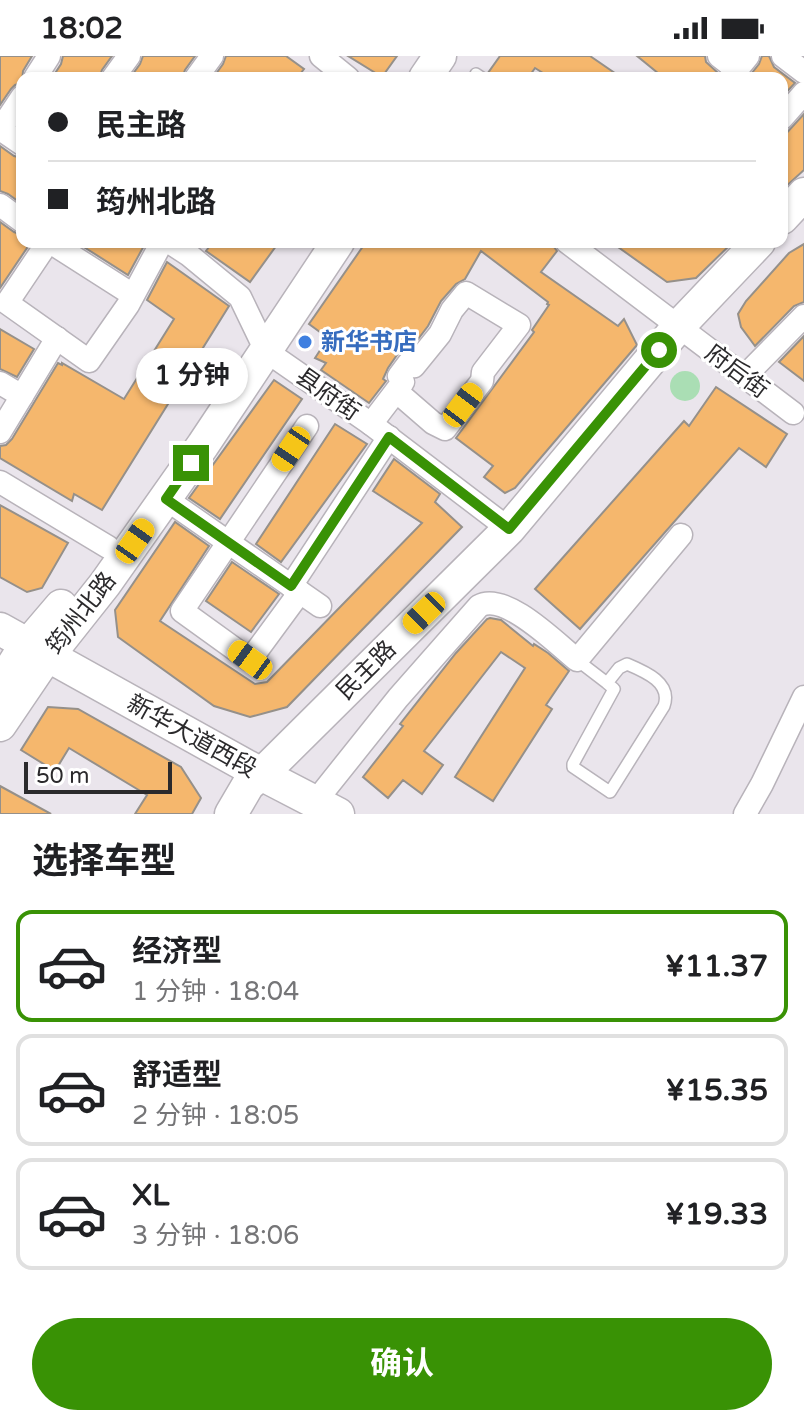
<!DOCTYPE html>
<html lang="zh">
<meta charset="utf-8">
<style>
:root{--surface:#fff;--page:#f2f2f2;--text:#202124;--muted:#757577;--line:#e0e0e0;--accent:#399205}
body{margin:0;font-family:"Varela Round","Noto Sans SC",sans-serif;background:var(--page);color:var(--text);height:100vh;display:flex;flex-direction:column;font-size:30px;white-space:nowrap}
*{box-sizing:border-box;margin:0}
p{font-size:26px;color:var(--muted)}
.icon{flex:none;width:44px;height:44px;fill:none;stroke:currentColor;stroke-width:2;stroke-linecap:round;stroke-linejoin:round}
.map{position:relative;height:758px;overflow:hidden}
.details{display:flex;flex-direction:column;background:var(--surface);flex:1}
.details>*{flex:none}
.top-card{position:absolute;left:16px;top:16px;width:772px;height:176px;border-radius:16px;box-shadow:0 2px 6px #0004;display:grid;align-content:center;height:176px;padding:0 32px;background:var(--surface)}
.scale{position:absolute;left:24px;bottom:20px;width:148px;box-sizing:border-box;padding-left:8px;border:4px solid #2b2a2c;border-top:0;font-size:22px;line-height:28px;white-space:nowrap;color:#2b2a2c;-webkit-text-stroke:6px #fff;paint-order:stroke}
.end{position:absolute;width:36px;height:36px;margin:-18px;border:10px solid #399205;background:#fff;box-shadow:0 0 0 4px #fff}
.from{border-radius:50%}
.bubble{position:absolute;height:56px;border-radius:28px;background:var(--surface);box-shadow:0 2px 6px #0004;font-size:26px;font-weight:700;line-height:56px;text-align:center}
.car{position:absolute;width:24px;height:48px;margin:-24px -12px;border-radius:10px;box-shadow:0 0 6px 2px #0007;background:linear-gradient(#f5c518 24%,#345 0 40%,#f5c518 0 76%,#345 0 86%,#f5c518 0)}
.top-card b{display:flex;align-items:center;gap:28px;height:76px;font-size:30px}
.top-card b+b{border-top:2px solid var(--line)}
.top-card i{width:20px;height:20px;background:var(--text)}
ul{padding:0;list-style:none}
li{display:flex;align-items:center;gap:24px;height:112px;margin:0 16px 12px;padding:0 16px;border:4px solid var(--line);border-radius:16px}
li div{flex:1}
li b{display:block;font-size:30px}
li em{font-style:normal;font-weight:700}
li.on{border-color:var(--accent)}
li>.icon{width:72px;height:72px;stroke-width:1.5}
h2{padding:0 32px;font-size:36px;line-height:96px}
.button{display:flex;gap:16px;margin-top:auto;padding:16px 32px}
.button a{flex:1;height:92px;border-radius:48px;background:var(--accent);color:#fff;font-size:32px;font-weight:700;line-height:92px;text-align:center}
.status{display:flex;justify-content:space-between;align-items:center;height:56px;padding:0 40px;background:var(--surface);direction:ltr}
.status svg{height:22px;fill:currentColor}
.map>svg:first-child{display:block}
.green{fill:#aadeb4}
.building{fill:#f5b76d;stroke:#95908a;stroke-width:2}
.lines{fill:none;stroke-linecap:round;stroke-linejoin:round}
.lane-casing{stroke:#b8b3ba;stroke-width:14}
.street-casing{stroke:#b8b3ba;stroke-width:25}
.secondary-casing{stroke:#b8b3ba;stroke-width:35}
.lane{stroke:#fff;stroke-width:11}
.street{stroke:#fff;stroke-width:22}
.secondary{stroke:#fff;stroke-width:32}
.route{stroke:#399205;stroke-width:10}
.shop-dot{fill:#3f7fe0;stroke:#fff;stroke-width:3}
.labels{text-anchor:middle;stroke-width:6;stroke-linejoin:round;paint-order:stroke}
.shop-label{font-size:24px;font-weight:bold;fill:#366cbe;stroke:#fff;text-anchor:start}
.street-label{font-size:24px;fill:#2b2a2c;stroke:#fff}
</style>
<div class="status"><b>18:02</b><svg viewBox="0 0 49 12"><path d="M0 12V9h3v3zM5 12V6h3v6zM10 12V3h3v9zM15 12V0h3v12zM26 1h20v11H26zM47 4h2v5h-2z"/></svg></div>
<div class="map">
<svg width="804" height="758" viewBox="0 0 804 758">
<rect width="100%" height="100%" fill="#eae5ec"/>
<!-- green -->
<circle class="green" cx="685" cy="330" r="15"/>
<!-- building -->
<g class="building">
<path d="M0 0H32L23 15 22 27 15 29 11 33 0 49Z"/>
<path d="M63 0H112L102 14 99 22H52L61 8Z"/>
<path d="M143 0H195L185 14 182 22H130L140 8Z"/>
<path d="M226 0H286L304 13 297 22H213L223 8Z"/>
<path d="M348 0H397L382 21Z"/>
<path d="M500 0H590L622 22H551L535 12 528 22H490L488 17Z"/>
<path d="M637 0H705L706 6 717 16 712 22H664Z"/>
<path d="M762 0H769L774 11 795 27 782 41V22H748L759 8Z"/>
<path d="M804 58V114L782 134V82Z"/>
<path d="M0 90 14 100 22 102V148L8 138 0 135Z"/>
<path d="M0 166 14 176 22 179V186H31L0 232Z"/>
<path d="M76 186H146L128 219Z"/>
<path d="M213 186H279L250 226 206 195Z"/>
<path d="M366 186H550L557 195 541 216 618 270 624 263 637 289 515 432 505 437 484 421 493 410 456 382 534 276 532 274 549 249 547 248 548 246 481 195 465 223 456 228 441 245 428 270 409 295 405 293 397 299 388 312 383 323 386 325 369 347 321 314 326 307 315 302 328 282 309 268Z"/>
<path d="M611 186H733L696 222 667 226Z"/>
<path d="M804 188V246L794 250 755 290 741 271 738 258 746 245 789 197Z"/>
<path d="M167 206 229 250 102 454 74 438 72 445 0 402V390L6 389 12 383 58 307 62 309V307L124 343 174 263 147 244Z"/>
<path d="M0 273 34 293 17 321 0 313Z"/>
<path d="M804 280V325L779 306Z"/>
<path d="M274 324 302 343 220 463 189 442Z"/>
<path d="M716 331 787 378 766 411 739 392 580 573 535 533 684 365 689 370Z"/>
<path d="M335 368 367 388 281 506 256 488Z"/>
<path d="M394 403 440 438 435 446 462 471 287 651 250 661 214 650 118 581 115 554 175 466 209 490 160 565 255 628 267 626 422 467 373 435Z"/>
<path d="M0 449 68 487 42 532 27 536 0 521Z"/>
<path d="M232 506 279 538 251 576 206 545Z"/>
<path d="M490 562 501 564 533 590 534 588 548 597 569 615 546 649 552 653 493 745 455 721 525 612 501 596 424 695 443 709 422 738 403 724 388 742 363 721 403 670 400 668 456 597 487 563Z"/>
<path d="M48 651 78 653 181 711 201 742 192 758H135L147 739 69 692 55 715 21 694Z"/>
<path d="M0 730 51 758H0Z"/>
</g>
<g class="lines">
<!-- lane casing -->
<g class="lane-casing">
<g id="lane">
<path d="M476 18 482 22"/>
<path d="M577 604 607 627 619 612 627 608C646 616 672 627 664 650L610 736 573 711V708L614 633 607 627"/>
</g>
</g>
<!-- street casing -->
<g class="street-casing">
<g id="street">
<path d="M321 0 348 22"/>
<path d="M719 0 737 14"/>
<path d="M783 0 804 16"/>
<path d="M35 22 49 0"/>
<path d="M113 22 129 0"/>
<path d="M196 22 212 0"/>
<path d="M730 22 748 0"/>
<path d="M782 62 804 37"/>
<path d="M0 73 22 88"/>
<path d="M0 74 22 41"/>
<path d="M0 149 22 165"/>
<path d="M48 186 7 247 89 305 128 249 162 186"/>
<path d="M50 186 133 239"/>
<path d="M169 186 189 199 240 241 266 295 371 368 509 473"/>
<path d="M567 186 793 357"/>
<path d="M745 320 804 260"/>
<path d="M0 327 22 340"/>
<path d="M371 368 403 326 399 320 408 308 414 310 440 278 452 254 466 237 519 269 483 316 482 325 445 373 433 367 396 335"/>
<path d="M0 376 57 282"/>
<path d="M0 426 108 491"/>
<path d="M166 443 320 550"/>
<path d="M291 530 389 381"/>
<path d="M300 536 250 604 182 555 307 370"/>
<path d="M315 746 398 642 479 550C505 535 557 588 577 604L681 479"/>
<path d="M745 758 762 728 804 641"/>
</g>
</g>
<!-- secondary casing -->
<g class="secondary-casing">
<g id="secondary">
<path d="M425 22 440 0"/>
<path d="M782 162 804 138"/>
<path d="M0 573 261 718 338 758"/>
<path d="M0 630 20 598 61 550"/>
<path d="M0 669 40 610 105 528 203 389 338 186"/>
<path d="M231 758 248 729 270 710 509 473 678 271 759 186"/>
</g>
</g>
<!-- lane -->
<use href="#lane" class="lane"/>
<!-- street -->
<use href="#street" class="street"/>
<!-- secondary -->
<use href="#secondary" class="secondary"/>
</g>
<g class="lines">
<!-- route -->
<path class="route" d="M191 407 166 443 291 530 389 381 509 473 659 294"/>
</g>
<!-- markers -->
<circle class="shop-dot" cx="305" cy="286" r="8"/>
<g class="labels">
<!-- shop labels -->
<g class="shop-label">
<text x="321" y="294">新华书店</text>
</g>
<!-- street labels -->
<g class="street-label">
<text transform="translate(737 315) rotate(37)" y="8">府后街</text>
<text transform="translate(328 338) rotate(35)" y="8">县府街</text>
<text transform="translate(81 557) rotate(-52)" y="8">筠州北路</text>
<text transform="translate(366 614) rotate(-45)" y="8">民主路</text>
<text transform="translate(192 680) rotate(29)" y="8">新华大道西段</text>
</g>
</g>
</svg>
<div class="scale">50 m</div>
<i class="end from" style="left:659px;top:294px"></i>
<i class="end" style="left:191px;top:407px"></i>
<div class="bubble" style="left:136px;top:292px;width:112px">1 分钟</div>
<i class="car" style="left:463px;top:349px;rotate:37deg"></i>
<i class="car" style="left:291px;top:393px;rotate:214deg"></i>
<i class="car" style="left:135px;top:485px;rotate:35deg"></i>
<i class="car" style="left:424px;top:557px;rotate:226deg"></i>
<i class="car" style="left:250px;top:604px;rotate:306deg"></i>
<div class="top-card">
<b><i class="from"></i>民主路</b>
<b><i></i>筠州北路</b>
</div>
</div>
<section class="details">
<h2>选择车型</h2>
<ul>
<li class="on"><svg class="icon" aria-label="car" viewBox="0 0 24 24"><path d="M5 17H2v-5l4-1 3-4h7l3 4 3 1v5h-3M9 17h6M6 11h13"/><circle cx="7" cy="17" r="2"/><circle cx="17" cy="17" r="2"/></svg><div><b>经济型</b><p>1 分钟 · 18:04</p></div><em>¥11.37</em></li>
<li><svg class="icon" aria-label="car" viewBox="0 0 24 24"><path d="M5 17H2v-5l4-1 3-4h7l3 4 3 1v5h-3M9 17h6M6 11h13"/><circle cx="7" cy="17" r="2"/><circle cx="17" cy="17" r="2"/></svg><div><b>舒适型</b><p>2 分钟 · 18:05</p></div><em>¥15.35</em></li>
<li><svg class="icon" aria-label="car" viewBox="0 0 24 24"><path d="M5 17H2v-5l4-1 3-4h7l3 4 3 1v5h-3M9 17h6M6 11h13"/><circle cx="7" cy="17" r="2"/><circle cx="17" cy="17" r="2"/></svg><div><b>XL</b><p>3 分钟 · 18:06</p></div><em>¥19.33</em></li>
</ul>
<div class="button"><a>确认</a></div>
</section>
